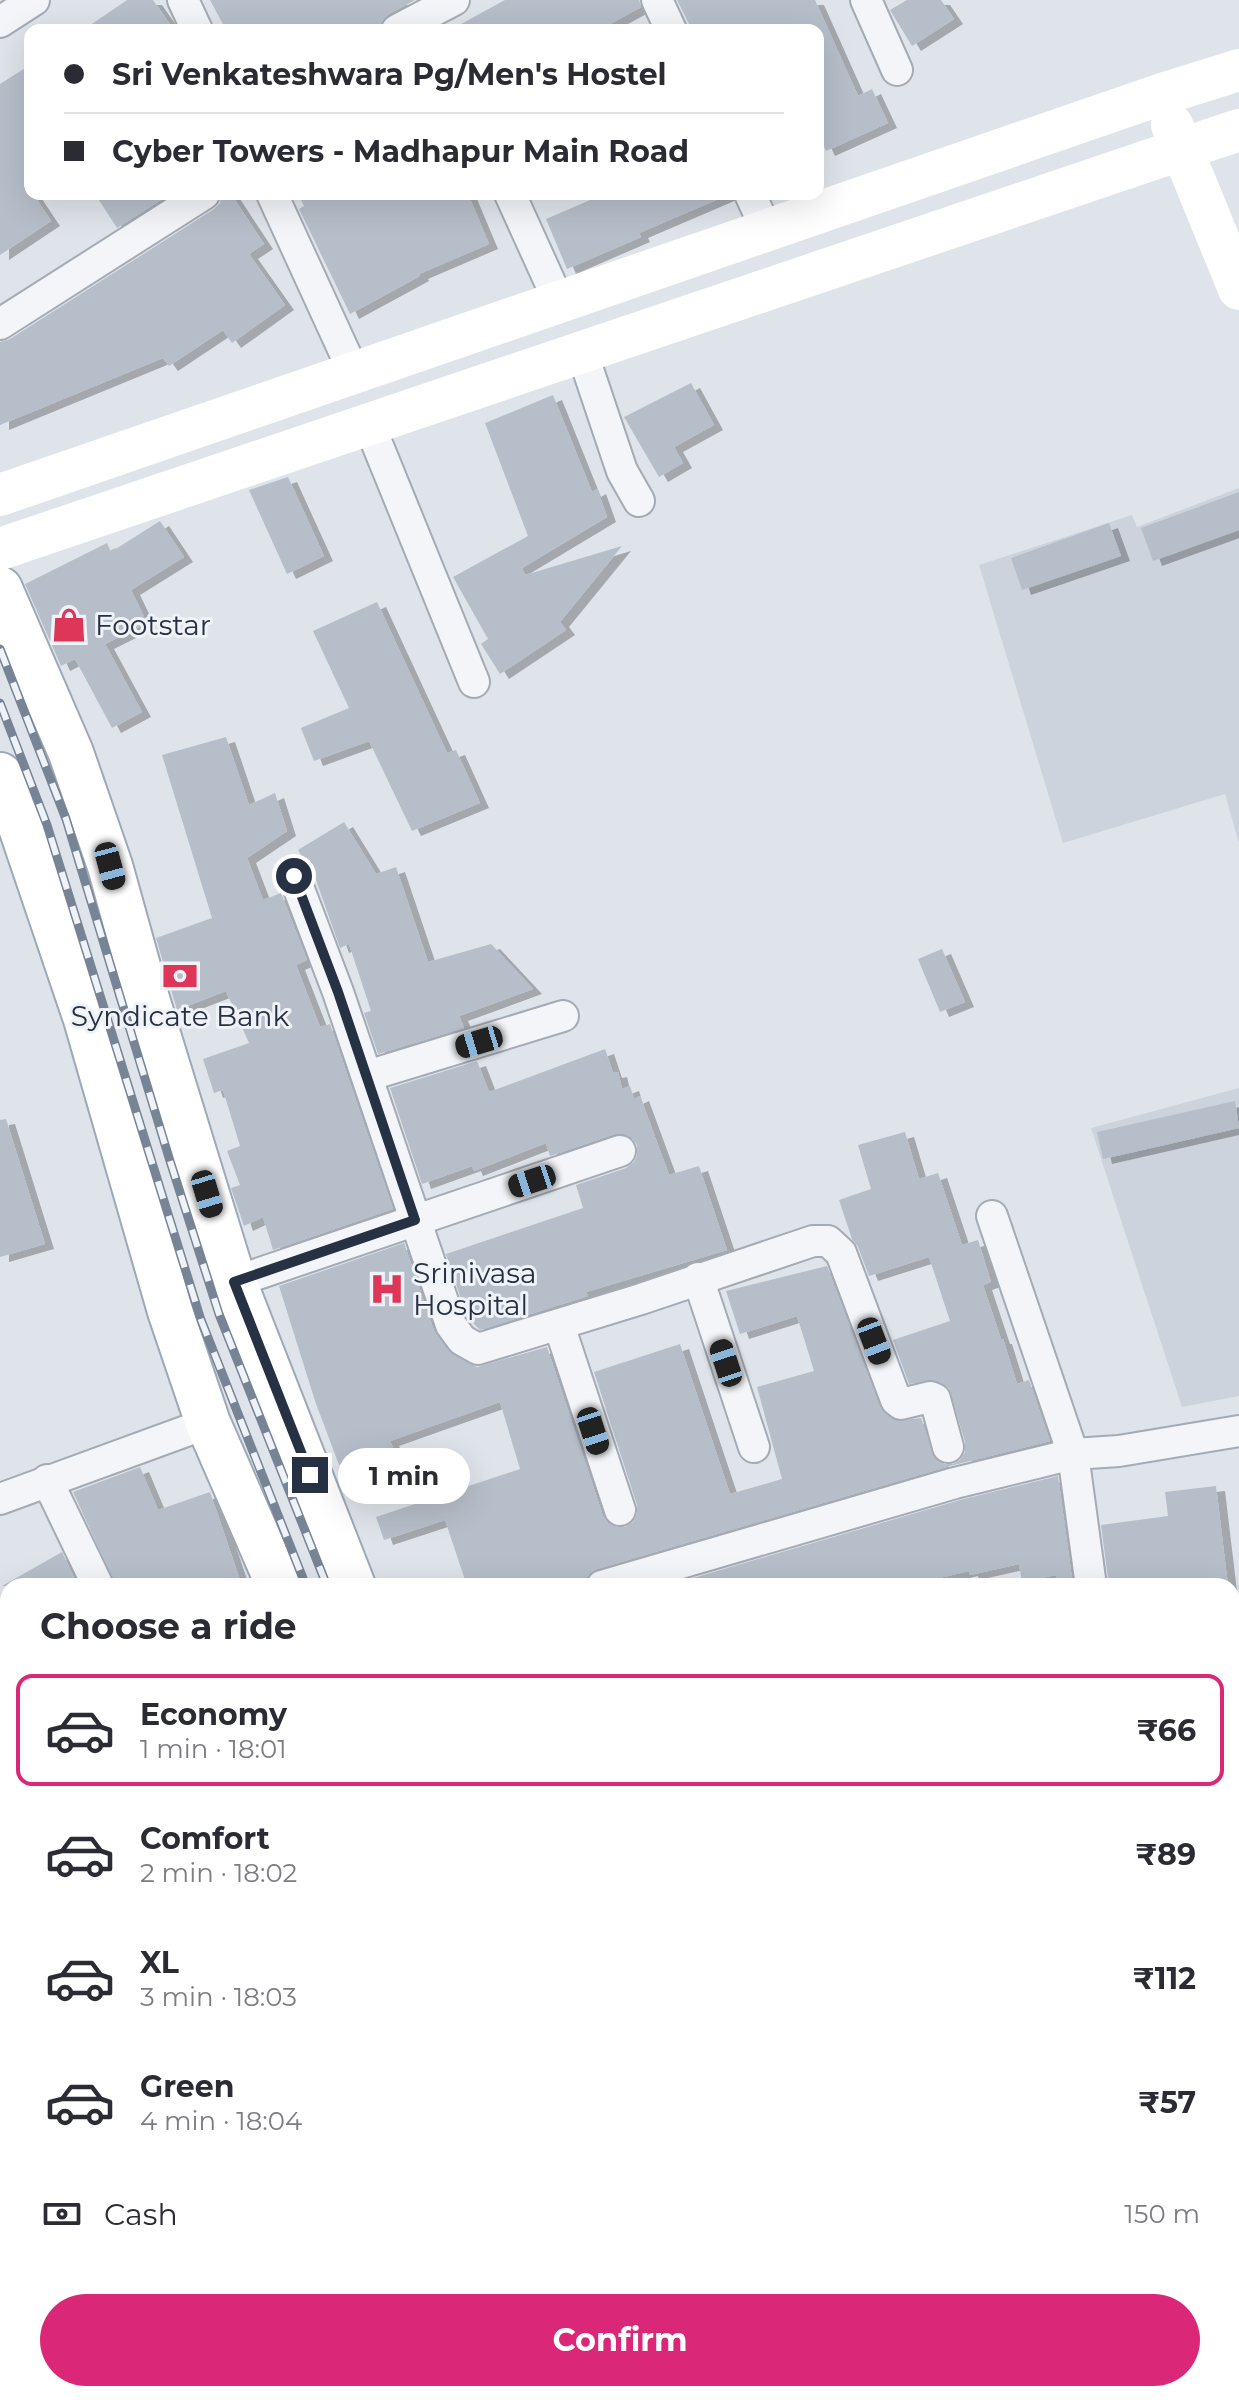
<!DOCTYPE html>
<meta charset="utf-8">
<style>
:root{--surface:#fff;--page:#f7f7f7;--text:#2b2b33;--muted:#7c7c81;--line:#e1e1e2;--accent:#db2777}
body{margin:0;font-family:Montserrat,sans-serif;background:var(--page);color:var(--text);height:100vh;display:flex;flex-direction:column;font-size:30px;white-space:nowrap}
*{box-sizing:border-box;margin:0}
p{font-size:26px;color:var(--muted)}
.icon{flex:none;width:44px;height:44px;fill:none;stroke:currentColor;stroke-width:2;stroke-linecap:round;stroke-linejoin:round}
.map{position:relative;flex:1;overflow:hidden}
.panel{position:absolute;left:0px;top:1578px;width:1240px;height:824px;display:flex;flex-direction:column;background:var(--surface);border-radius:24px 24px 0 0;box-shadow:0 8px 32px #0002}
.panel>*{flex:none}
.hud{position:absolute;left:24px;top:24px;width:800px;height:176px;border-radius:16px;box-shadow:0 8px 32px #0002;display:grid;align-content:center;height:176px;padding:0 40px;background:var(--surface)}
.end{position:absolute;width:36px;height:36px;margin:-18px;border:10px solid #263244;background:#fff;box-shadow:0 0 0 4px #fff}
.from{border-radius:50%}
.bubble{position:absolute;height:56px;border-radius:28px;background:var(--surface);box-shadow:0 8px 32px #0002;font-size:26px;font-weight:700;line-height:56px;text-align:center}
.car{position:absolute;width:24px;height:48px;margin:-24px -12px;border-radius:10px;box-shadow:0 0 6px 2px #0007;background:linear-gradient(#222 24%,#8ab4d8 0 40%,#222 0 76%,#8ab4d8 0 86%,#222 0)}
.hud b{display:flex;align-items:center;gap:28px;height:76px;font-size:30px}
.hud b+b{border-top:2px solid var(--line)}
.hud i{width:20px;height:20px;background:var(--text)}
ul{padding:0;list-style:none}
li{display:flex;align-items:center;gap:24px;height:112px;margin:0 16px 12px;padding:0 24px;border:4px solid transparent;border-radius:16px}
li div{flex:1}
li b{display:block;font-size:30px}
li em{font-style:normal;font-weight:700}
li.selected{border-color:var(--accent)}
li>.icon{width:72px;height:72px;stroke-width:1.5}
h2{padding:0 40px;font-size:36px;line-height:96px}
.pay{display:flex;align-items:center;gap:20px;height:88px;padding:0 40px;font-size:30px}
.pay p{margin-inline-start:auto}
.button{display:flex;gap:16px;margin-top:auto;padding:16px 40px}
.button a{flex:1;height:92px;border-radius:48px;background:var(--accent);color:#fff;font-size:32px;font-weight:700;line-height:92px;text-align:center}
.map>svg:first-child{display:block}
.built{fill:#cdd3dd}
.building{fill:#b6bec9;filter:url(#shadow)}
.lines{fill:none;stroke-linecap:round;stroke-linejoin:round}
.street-casing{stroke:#a4abb5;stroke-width:34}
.primary-casing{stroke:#9da9b7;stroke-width:48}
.street{stroke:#f3f5f8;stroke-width:30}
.secondary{stroke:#fff;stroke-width:42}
.primary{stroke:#fff;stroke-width:44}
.rail-casing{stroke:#778496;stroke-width:9}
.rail{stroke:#eff3f7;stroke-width:6;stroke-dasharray:18;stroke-linecap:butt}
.route{stroke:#263244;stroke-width:10}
.labels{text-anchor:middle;stroke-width:6;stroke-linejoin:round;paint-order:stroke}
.poi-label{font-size:28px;fill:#263244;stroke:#eff3f7;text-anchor:start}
</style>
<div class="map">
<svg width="1239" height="2402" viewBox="0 0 1239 2402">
<defs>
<filter id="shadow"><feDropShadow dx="9" dy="5" stdDeviation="0" flood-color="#0004"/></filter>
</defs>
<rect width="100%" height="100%" fill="#dfe4ea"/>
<!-- built -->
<g class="built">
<path d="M1239 488V843L1225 794 1063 843 979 565 1132 515 1137 527Z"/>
<path d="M1239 1088V1396L1182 1407 1091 1128Z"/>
</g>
<!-- building -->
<g class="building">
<path d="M127 0H153L174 30H83Z"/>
<path d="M210 0H415L389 14 380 26 370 30H226Z"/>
<path d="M505 0H639L641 7 599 30H450Z"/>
<path d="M677 0H815L858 96 872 89 888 123 826 151 818 134V30H692Z"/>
<path d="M907 0H941L954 19 912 46 890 10Z"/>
<path d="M30 65V194H33L51 221 0 255V84Z"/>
<path d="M95 194H170L117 228Z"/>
<path d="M222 194H231L264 244 249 254 285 305 232 343 223 330 169 366 163 358 0 425V342L10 339 214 209 220 203Z"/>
<path d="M298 194H468L489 244 419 274 420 276 350 314 299 209 304 206Z"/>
<path d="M604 194H730L639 233 641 237 567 269 546 219Z"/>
<path d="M691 383 714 425 674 447 683 463 659 477 624 417Z"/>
<path d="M553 395 592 492 597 489 607 517 522 568 525 575 622 546 560 622 566 630 500 674 481 644 488 639 453 577 528 536 485 423Z"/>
<path d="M288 477 324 556 287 574 249 490Z"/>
<path d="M1239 492V530L1153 561 1141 528Z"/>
<path d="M160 521 184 557 131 590 147 623 105 644 142 712 112 728 75 659 61 666 25 584 107 543 111 552Z"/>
<path d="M1109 523 1121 556 1022 590 1011 558Z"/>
<path d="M377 602 447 753 456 750 480 803 412 831 369 741 314 761 301 728 349 708 313 631Z"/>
<path d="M226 737 249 805 275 793 287 831 247 858 263 900 281 893 307 960 296 965 320 1027 330 1024 393 1209 273 1250 263 1217 244 1226 231 1188 240 1185 227 1151 240 1146 223 1090 214 1093 203 1059 249 1043 226 991 177 1010 156 938 212 918 162 755Z"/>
<path d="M344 822 376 874 396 867 428 962 491 944 533 989 459 1016 464 1028 378 1054 364 1013 371 1011 349 944 340 948 316 880 298 850Z"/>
<path d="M942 949 965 1002 940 1012 918 959Z"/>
<path d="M605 1049 613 1073 618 1072 622 1089 630 1086 634 1099 640 1096 669 1175 699 1166 727 1250 586 1292 588 1296 480 1330 467 1317 446 1254 583 1208 576 1185 626 1168 634 1162 637 1155V1145L631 1137 624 1134H615L550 1156 546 1143 474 1171 472 1166 422 1184 390 1088 477 1061 489 1092Z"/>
<path d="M1235 1101 1239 1128 1103 1159 1097 1132Z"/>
<path d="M6 1119 45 1244 0 1257V1120Z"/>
<path d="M905 1132 919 1179 938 1173 962 1245 978 1240 991 1282 983 1285 1001 1339H1003L1017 1384 1029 1380 1050 1441 950 1466 597 1569 590 1573 585 1581 568 1586H467L445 1520 384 1540 376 1517 520 1469 500 1402 390 1441 393 1448 339 1465 315 1401 279 1286 404 1243 434 1331 453 1355 477 1367 547 1347 603 1516 608 1523 616 1527H625L633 1522 637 1514V1505L594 1372 680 1344 730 1494 782 1479 757 1387 814 1371 797 1316 740 1334 726 1291 827 1266 880 1407 896 1421 921 1418 935 1459 944 1464H953L960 1460 965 1452V1442L949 1388 936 1380 909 1384 893 1340 950 1321 929 1257 869 1276 858 1247 852 1239 839 1200 871 1189 858 1145Z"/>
<path d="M140 1467 158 1510 210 1492 242 1586H116L73 1492Z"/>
<path d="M1058 1476 1073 1586H1058L1056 1575 1022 1582 1019 1564 970 1575 969 1571 905 1586H666L960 1500Z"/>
<path d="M1216 1486 1228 1586H1109L1101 1525 1168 1516 1165 1492Z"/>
<path d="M62 1552 78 1586H2Z"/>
</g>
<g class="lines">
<!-- street casing -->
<g class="street-casing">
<g id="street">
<path d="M183 0 197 30"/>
<path d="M657 0 671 30"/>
<path d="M866 0 897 70"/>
<path d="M0 22 34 0"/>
<path d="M397 30 454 0"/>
<path d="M272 194 354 373"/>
<path d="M510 194 559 302"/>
<path d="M750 194 767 231"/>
<path d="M0 324 204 194"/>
<path d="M582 352 622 471 639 501"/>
<path d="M369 424 474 682"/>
<path d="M294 876 338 992 451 1325 462 1340 478 1349 641 1299 813 1241H828L841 1253 896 1400 901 1404 930 1397 935 1399 948 1447"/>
<path d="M367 1076 563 1016"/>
<path d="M992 1216 1073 1454 1091 1586"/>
<path d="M698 1278 754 1447"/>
<path d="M234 1282 620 1151"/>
<path d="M559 1325 620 1510"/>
<path d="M47 1480 98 1586"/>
<path d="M0 1499 208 1423"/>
<path d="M602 1586 955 1483 1073 1454 1119 1451 1239 1431"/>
<path d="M0 1760 8 1759"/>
<path d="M1232 1856 1239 1900"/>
<path d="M0 1880 8 1878"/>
<path d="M1232 2098 1239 2096"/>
<path d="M0 2212 8 2210"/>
<path d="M923 2394 924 2402"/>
<path d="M620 2402 637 2394"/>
<path d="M1011 2402 1027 2399"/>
</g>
</g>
<!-- primary casing -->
<g class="primary-casing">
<g id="primary">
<path d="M0 589 71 753 110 866 147 999 234 1282 353 1586"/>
<path d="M0 775 12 801 86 1019 170 1311 208 1423 279 1586"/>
<path d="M394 2402 395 2394"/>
<path d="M469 2402 470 2394"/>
</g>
</g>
<!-- street -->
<use href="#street" class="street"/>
<!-- secondary -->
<g class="secondary">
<path d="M1172 125 1239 289"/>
<path d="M0 495 1162 94 1239 70"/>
<path d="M0 549 1239 130"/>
</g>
<!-- primary -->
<use href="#primary" class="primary"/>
<!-- rail casing -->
<g class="rail-casing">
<g id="rail">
<path d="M0 649 66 819 170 1161 219 1314 327 1586"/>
<path d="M0 703 47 825 201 1320 306 1586"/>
<path d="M417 2402 418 2394"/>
<path d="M437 2402 438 2394"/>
</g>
</g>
<!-- rail -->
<use href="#rail" class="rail"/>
</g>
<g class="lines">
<!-- route -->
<path class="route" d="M294 876 338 992 415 1220 234 1282 310 1475"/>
</g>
<!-- icons -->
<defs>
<g id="shop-bare" transform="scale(2.76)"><path d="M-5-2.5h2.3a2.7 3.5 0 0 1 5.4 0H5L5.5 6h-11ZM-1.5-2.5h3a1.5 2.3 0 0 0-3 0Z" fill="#dd3658" stroke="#eff3f7" stroke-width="2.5" paint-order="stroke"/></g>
<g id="bank-bare" transform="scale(2.76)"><path d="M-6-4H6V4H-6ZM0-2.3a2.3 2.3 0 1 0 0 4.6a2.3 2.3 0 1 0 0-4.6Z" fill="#dd3658" stroke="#eff3f7" stroke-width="2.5" paint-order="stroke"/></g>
<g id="hospital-bare" transform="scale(2.76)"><path d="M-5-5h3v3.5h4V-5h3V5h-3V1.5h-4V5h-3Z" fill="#dd3658" stroke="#eff3f7" stroke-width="2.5" paint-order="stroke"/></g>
</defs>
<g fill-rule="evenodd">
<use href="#shop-bare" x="69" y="625"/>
<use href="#bank-bare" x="180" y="976"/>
<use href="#hospital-bare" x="387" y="1289"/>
</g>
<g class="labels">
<!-- poi labels -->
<g class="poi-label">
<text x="95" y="635">Footstar</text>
<text x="180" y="1026" text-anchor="middle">Syndicate Bank</text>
<text x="413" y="1283">Srinivasa<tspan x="413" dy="32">Hospital</tspan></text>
</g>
</g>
</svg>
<i class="end from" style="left:294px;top:876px"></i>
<i class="end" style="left:310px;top:1475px"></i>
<div class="bubble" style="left:338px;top:1448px;width:132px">1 min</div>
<i class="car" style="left:110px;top:866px;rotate:165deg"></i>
<i class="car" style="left:479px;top:1042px;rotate:253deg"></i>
<i class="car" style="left:532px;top:1181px;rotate:252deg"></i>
<i class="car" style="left:207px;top:1194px;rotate:163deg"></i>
<i class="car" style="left:874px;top:1341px;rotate:159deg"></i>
<i class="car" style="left:726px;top:1363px;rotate:342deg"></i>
<i class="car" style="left:593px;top:1431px;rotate:162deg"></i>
<div class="hud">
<b><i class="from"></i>Sri Venkateshwara Pg/Men's Hostel</b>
<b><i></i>Cyber Towers - Madhapur Main Road</b>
</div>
<section class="panel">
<h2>Choose a ride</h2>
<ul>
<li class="selected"><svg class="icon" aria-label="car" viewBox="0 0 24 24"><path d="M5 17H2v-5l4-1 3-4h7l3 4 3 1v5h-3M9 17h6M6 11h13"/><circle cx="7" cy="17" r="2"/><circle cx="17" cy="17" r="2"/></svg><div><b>Economy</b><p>1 min · 18:01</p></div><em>₹66</em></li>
<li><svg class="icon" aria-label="car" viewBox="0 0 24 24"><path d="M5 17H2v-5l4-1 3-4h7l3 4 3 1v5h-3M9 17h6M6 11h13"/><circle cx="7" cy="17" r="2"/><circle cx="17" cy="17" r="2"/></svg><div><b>Comfort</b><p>2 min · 18:02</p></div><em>₹89</em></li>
<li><svg class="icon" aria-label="car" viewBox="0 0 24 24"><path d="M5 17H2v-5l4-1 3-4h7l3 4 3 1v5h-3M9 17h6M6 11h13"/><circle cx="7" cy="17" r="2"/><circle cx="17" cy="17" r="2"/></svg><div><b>XL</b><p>3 min · 18:03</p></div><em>₹112</em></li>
<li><svg class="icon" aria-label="car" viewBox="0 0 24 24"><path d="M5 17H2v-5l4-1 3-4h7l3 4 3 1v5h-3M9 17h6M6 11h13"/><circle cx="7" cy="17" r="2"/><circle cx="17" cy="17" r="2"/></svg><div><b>Green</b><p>4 min · 18:04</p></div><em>₹57</em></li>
</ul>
<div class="pay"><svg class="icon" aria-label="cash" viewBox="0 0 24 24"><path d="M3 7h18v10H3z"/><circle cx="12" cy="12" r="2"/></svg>Cash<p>150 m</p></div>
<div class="button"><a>Confirm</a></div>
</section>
</div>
